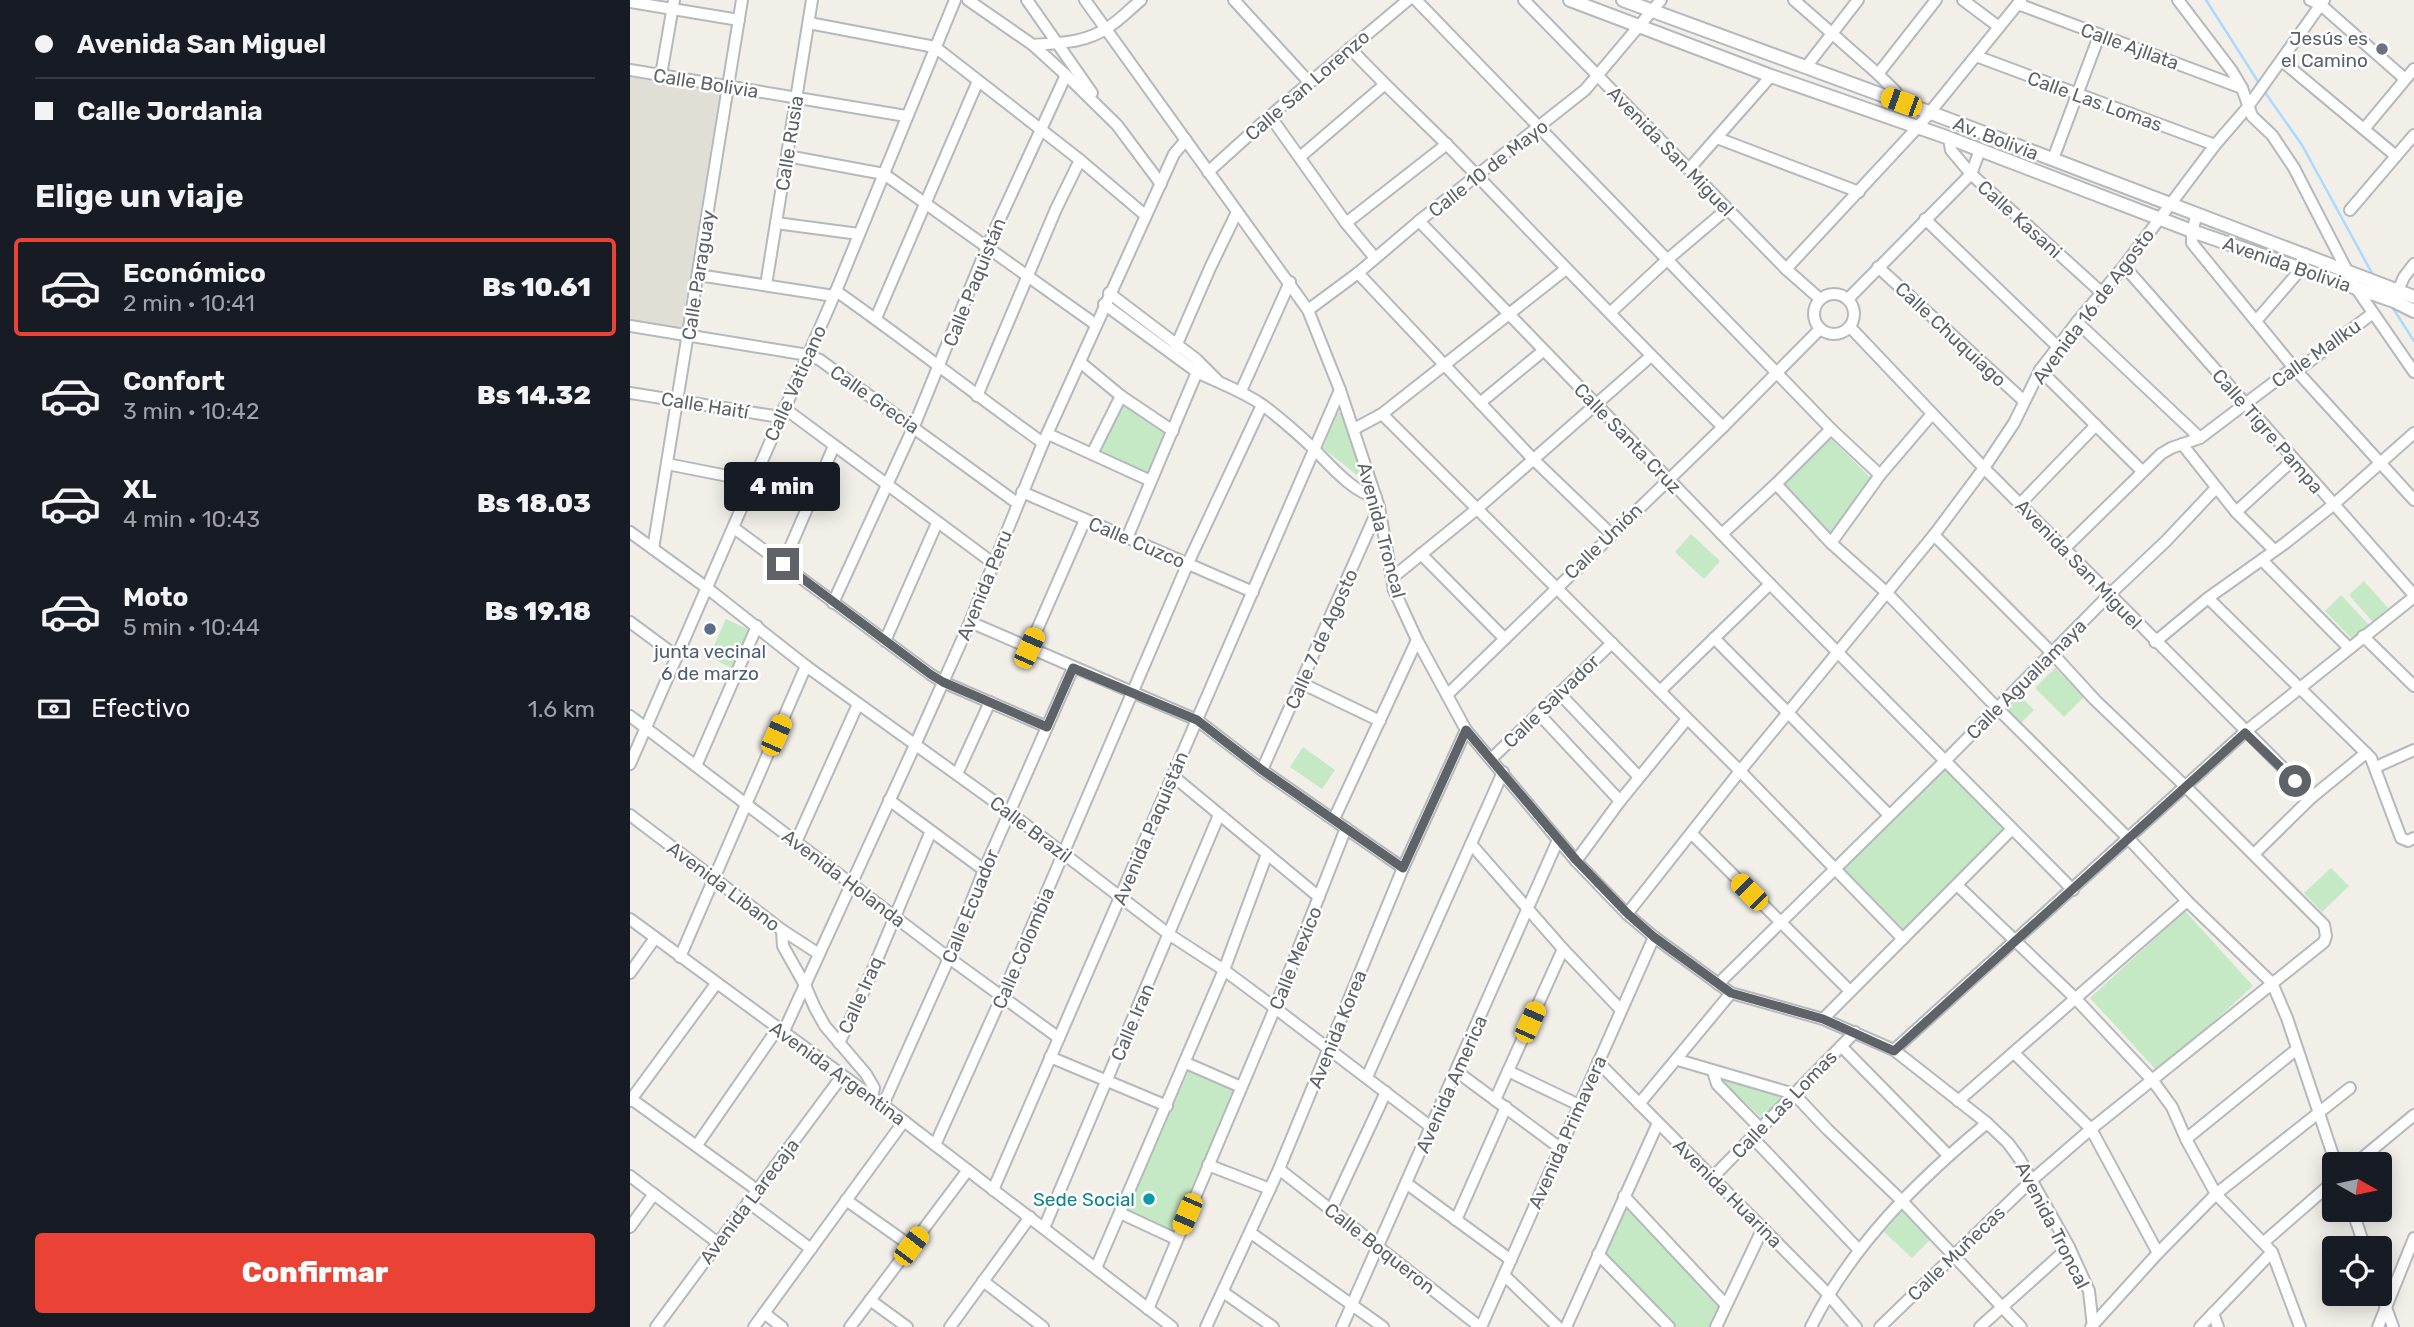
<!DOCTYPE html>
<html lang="es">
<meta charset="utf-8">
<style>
:root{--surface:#171b24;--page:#20242c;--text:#f1f3f6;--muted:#9ea1a6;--line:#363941;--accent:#ea4335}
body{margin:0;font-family:Rubik,sans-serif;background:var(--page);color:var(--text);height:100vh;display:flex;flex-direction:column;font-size:26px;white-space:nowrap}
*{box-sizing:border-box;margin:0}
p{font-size:23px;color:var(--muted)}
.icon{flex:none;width:38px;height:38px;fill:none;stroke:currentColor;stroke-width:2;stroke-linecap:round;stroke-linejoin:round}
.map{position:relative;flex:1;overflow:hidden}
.side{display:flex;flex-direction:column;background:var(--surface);width:630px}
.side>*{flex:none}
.guide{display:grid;align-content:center;height:154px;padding:0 35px;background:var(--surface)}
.needle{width:46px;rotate:99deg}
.controls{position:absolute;left:1692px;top:1152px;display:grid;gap:14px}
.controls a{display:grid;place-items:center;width:70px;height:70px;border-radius:7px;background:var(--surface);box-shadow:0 4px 18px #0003;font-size:35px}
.end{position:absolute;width:32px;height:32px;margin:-16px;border:9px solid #5f6368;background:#fff;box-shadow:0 0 0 4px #fff}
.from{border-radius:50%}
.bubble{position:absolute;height:49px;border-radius:7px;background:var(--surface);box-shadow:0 4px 18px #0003;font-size:23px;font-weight:800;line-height:49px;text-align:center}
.car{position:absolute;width:21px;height:42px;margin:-21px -10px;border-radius:9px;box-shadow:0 0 5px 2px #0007;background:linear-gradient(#f5c518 24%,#345 0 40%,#f5c518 0 76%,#345 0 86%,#f5c518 0)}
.guide b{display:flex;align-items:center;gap:24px;height:66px;font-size:26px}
.guide b+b{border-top:2px solid var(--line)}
.guide i{width:18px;height:18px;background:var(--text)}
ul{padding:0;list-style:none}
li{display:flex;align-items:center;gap:21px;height:98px;margin:0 14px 10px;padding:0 21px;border:4px solid transparent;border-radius:7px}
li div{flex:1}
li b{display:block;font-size:26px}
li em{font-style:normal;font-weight:800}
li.active{border-color:var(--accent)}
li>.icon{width:63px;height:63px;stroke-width:1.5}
h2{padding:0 35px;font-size:32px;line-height:84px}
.pay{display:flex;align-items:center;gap:18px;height:77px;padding:0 35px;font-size:26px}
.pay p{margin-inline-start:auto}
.button{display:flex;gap:14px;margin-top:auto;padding:14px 35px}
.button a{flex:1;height:80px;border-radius:7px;background:var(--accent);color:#fff;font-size:28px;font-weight:800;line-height:80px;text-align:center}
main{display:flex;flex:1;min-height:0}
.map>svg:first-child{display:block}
.education{fill:#e1ded6}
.green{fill:#c5e8c5}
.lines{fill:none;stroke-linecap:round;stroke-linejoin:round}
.stream{stroke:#aadaff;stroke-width:2.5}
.minor-casing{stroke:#b5b8bc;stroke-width:14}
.tertiary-casing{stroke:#b5b8bc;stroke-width:16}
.minor{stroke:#fff;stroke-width:10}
.tertiary{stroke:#fff;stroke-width:12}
.route{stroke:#5f6368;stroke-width:9}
.worship-dot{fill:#6b7280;stroke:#fff;stroke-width:2.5}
.service-dot{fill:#5c6f8a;stroke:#fff;stroke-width:2.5}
.culture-dot{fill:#0f9aa8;stroke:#fff;stroke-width:2.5}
.labels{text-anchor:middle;stroke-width:5;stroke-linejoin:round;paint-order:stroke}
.worship-label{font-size:19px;fill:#5b616d;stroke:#fff;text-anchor:end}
.street-label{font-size:19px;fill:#5f6368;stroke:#fff}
.service-label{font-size:19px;fill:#4e5e75;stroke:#fff}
.culture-label{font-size:19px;fill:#0d838f;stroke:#fff;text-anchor:end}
</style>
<main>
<section class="side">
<div class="guide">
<b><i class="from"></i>Avenida San Miguel</b>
<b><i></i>Calle Jordania</b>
</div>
<h2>Elige un viaje</h2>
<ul>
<li class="active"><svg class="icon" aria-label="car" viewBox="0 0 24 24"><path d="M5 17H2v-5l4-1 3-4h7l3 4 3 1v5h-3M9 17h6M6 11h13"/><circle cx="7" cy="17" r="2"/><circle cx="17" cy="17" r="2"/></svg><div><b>Económico</b><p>2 min · 10:41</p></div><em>Bs 10.61</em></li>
<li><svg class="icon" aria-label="car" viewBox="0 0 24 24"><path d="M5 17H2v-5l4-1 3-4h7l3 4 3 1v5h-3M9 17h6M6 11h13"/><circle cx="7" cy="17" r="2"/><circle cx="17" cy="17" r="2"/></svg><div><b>Confort</b><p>3 min · 10:42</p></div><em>Bs 14.32</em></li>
<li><svg class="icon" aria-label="car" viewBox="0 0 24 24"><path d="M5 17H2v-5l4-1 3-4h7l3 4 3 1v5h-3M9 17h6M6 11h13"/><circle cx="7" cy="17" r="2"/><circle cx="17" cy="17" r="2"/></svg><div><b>XL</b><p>4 min · 10:43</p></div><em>Bs 18.03</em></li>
<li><svg class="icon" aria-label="car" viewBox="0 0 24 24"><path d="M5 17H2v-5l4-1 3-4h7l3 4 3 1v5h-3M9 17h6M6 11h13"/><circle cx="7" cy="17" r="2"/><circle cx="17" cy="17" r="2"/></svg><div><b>Moto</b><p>5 min · 10:44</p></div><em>Bs 19.18</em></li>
</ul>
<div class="pay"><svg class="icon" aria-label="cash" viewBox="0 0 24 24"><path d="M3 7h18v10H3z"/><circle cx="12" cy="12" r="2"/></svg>Efectivo<p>1.6 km</p></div>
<div class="button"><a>Confirmar</a></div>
</section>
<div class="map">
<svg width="1784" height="1327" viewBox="0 0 1784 1327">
<rect width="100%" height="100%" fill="#f1efe8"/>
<!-- education -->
<path class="education" d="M0 77 90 91 51 332 0 323Z"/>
<!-- green -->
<g class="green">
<path d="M493 402 538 435 520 477 469 454Z"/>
<path d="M711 412 730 472 727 475 693 448 707 413Z"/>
<path d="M1198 436 1241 478 1200 534 1151 485Z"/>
<path d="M1061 534 1090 561 1074 579 1045 552Z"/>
<path d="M1734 581 1758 608 1743 622 1719 595Z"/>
<path d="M1711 595 1739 625 1723 640 1695 611Z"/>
<path d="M96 619 119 630 102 668 79 657Z"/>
<path d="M1425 668 1454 697 1434 717 1405 688Z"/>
<path d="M1390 696 1404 710 1389 725 1375 711Z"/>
<path d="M673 747 705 770 692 789 660 767Z"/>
<path d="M1314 766 1377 829 1273 933 1211 871Z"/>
<path d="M1701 868 1719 886 1692 912 1674 893Z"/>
<path d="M1555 911 1623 986 1528 1072 1460 998Z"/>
<path d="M559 1070 605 1090 542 1232 497 1211Z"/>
<path d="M1086 1075 1153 1096 1132 1118Z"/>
<path d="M996 1205 1092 1305 1082 1327H1046L973 1252Z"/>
<path d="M1274 1209 1302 1238 1282 1258 1254 1232Z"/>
</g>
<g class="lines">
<!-- stream -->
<g class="stream">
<path d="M1576 0 1629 83"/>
<path d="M1634 91 1672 145 1743 275"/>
<path d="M1761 305 1784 341"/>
</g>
<!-- minor casing -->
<g class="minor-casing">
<g id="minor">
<path d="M397 0 462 93"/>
<path d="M455 0 678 310 710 390 749 507 764 590 787 640 836 730 946 861 997 914 1024 937 1101 993 1193 1019 1264 1050 1357 1123 1378 1143 1389 1158 1439 1247 1459 1291 1463 1327"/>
<path d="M604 0 679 82"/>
<path d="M786 0 1201 429 1250 475"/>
<path d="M894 0 1156 269 1190 299"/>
<path d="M1164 0 1248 74 1266 92 1271 102"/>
<path d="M1333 0 1369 27"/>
<path d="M1548 0 1602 71 1612 88 1622 116 1642 135 1664 168 1726 288 1784 372"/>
<path d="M1680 0 1691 5 1775 79"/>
<path d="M0 2 109 20"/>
<path d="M1388 4 1612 88"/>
<path d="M179 23 305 47 450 160 515 215"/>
<path d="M403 45C429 43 455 43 477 28 489 21 500 9 511 0"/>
<path d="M720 48C755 86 793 120 829 157 916 247 1003 339 1093 427"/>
<path d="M1346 56 1585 145"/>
<path d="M1652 61 1766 156"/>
<path d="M1176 67 1228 0"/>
<path d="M0 70 276 116"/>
<path d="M1248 74 1306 0"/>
<path d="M31 75 44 0"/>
<path d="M436 75 487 125 531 184"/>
<path d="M640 116 716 223 745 258"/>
<path d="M1734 129 1784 69"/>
<path d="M1087 138 1229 192"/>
<path d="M1319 138 1321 150 1341 174 1472 293"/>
<path d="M157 156 254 174 465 324"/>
<path d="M670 157 754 85"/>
<path d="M1423 159 1469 36"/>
<path d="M1059 169 1141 76"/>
<path d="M578 172 640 116 778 0"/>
<path d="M1720 210 1784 135"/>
<path d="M1567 214 1562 231V243L1664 368 1784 500"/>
<path d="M1295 219 1428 347"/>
<path d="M789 221 1140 584 1443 890"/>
<path d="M146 223 229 234"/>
<path d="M716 223 817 144"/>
<path d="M1494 266 1784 595"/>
<path d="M1248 267 1394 401"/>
<path d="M1156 269 1288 127 1391 0"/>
<path d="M728 273 903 459 981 534"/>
<path d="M68 275 204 296"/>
<path d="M136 285 182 0"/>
<path d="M206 291C276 340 343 393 413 443"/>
<path d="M479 293 566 359 587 380"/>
<circle cx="1204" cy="314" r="20"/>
<path d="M1765 297 1774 277 1784 264"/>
<path d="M1218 299 1341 174 1350 150"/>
<path d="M474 304 567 372C591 384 611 390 634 406 651 419 667 433 683 448 699 464 723 493 746 497"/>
<path d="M678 310 728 273 789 221 955 90 1031 0"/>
<path d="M980 313 1038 259 1097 209"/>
<path d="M246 318 348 81"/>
<path d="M1626 321 1665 276 1675 254"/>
<path d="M1447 322 1570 438"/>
<path d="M0 326 178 355 190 360 387 503"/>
<path d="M1220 327 1354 468 1682 797"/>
<path d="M543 353 580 268 607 212"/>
<path d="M450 362 491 396 543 431"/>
<path d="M1410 370 1512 471"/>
<path d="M611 391 660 282"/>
<path d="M0 393 150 417"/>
<path d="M347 396 426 209 450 160"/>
<path d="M850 403 913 351"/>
<path d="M154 408 363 563"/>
<path d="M752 414 1110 771 1273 939"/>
<path d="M724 429 752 414 936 269"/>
<path d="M418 434 521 481"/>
<path d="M1552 444 1606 512 1644 550"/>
<path d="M462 454 491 396"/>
<path d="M37 464 123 481"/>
<path d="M1146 484 1201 543 1257 593 1367 708 1499 839 1557 901 1642 983 1657 1018 1706 1164"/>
<path d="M392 492 623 592"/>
<path d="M1390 504 1466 425"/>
<path d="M1606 512 1663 460"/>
<path d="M104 528 300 674 313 682 417 727"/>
<path d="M0 532 77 588 176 666 379 812 540 935 594 970 645 1008 801 1127"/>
<path d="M1092 534 1146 484 1201 429"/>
<path d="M497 538 567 372"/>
<path d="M1201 543 1250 475 1302 414"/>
<path d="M23 549 112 0"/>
<path d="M1434 549 1531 454 1541 448 1570 438 1656 373 1676 364 1743 313"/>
<path d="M791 554 875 639"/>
<path d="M1632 560 1719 648"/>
<path d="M153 564 204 446"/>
<path d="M762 578 848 508 1021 356"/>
<path d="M1578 598 1741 758 1771 838 1778 841 1784 838"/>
<path d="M203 603 284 426 357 247 436 75 403 45 338 0"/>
<path d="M0 622 46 656"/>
<path d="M340 622 567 720 632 770 773 868"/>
<path d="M1733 636 1784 686"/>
<path d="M1084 638 1259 815"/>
<path d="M255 641 307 523"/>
<path d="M1525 642 1578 598 1654 544 1703 505 1784 433"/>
<path d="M399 648 455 520"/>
<path d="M671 683 750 721"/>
<path d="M1030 691 1140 584"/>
<path d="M929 693 1009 777"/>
<path d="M817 695 1093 427 1190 329"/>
<path d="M908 713 990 801"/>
<path d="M0 716 319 958 429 1038"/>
<path d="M861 759 982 643"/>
<path d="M0 764 206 291 325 0"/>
<path d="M66 766 127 626"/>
<path d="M1746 767 1784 750"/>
<path d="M632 770 749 507"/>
<path d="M327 774 360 702"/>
<path d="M543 776 689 897"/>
<path d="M259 800 354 870"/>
<path d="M0 815 152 930 189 954"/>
<path d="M704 819 787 640"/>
<path d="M1062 834 1220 991"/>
<path d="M166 842 228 704"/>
<path d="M841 844 933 949 991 1010"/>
<path d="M1624 854 1682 797 1736 753"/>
<path d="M946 861 990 801 1057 719"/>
<path d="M1327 885 1445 998 1523 1081 1542 1107 1556 1139 1586 1194 1642 1252 1670 1327"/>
<path d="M997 914 1110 771 1304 535 1354 468 1384 423 1410 370 1447 322 1494 266 1585 145 1617 108 1694 0"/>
<path d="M0 919 253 1105 542 1327"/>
<path d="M152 930 153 946 175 985 185 1008 195 1026 236 1074 244 1088 242 1097"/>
<path d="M50 957 176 666"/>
<path d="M0 973 25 938"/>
<path d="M1088 984 1315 761 1479 595 1536 541 1586 488"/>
<path d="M1193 1019 1382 829"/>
<path d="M153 1033 285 745 340 622 413 443 544 154 556 140"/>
<path d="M209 1043 232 995 301 831"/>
<path d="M1211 1046 1318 1155"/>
<path d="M1264 1050 1615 732 1784 597"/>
<path d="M1384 1053 1461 1129 1528 1253"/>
<path d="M420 1057 537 1106"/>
<path d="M1048 1060 1164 1094 1197 1129 1271 1200 1391 1327"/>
<path d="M968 1062 1198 1294 1226 1327"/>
<path d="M556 1063 611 1087"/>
<path d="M826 1071 930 1148"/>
<path d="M878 1071 949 1105"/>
<path d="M1083 1071 1087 1084 1130 1128"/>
<path d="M737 1077 873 772"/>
<path d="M0 1098 127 1190"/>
<path d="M865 1100 933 949"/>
<path d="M0 1101 86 984"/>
<path d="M1328 1101 1557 901"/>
<path d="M1009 1104 1101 993"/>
<path d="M253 1105 319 958 354 870 443 668"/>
<path d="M1122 1137 1229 1250"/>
<path d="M1556 1139 1667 1049"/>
<path d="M67 1145 148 1028"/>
<path d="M305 1145 372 996 558 563 632 405"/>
<path d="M1725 1164 1784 1115"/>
<path d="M578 1165 640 1189"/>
<path d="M649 1169 850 1327"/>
<path d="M0 1176 88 1243"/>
<path d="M1083 1177 1225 1032"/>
<path d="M776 1183 881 1260"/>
<path d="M363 1190 710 390"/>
<path d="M994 1196 1096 1305"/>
<path d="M216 1200 281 1246"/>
<path d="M118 1202 181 1249"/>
<path d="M1722 1209 1735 1248"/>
<path d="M701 1210 756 1092"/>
<path d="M490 1213 546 1239"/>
<path d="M826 1220 876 1107"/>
<path d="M0 1227 24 1194"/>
<path d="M414 1228 589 815"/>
<path d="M621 1233 753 1327"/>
<path d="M1634 1242 1704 1181"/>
<path d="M968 1254 1039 1327"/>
<path d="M466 1268 594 970 637 854"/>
<path d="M875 1276 928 1327"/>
<path d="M353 1281 413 1327"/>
<path d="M1750 1291 1763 1327"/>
<path d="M593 1292 643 1327"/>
<path d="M240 1300 277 1327"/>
<path d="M518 1309 645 1008 716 828"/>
<path d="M134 1313 152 1327"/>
<path d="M1583 1313 1588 1327"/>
<path d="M26 1327 212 1076"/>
<path d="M124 1327 274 1121"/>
<path d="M220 1327 338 1170"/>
<path d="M320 1327 400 1217"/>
<path d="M576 1327 649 1169 773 868 836 730"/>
<path d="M712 1327 928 840"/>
<path d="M851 1327 1024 937"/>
<path d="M936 1327 1028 1123"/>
<path d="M1086 1327 1133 1228"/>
<path d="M1181 1327C1222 1245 1287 1181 1357 1123"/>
<path d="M1250 1327 1402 1180 1461 1129 1694 942 1696 936 1694 925 1556 787 1465 700 1422 653 1304 535"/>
<path d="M1350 1327 1439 1247"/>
<path d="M1461 1327 1528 1253 1586 1194 1720 1088"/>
<path d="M1570 1327 1642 1252"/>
<path d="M1748 1327 1784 1238"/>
</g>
</g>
<!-- tertiary casing -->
<g class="tertiary-casing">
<g id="tertiary">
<path d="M940 0 1141 76 1319 138 1562 231 1764 301 1784 311"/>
<path d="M993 0 1312 117 1784 297"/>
</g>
</g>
<!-- minor -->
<use href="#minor" class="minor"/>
<!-- tertiary -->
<use href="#tertiary" class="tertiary"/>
</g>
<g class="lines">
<!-- route -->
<path class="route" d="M153 564 300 674 313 682 417 727 443 668 567 720 632 770 773 868 836 730 946 860 998 914 1024 937 1101 993 1193 1019 1264 1051 1615 733 1665 781"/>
</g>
<!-- markers -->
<circle class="worship-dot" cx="1752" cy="49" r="7"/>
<circle class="service-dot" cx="80" cy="629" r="7"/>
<circle class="culture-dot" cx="519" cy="1199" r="7"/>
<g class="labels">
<!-- worship labels -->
<g class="worship-label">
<text x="1738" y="45">Jesús es<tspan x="1738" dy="22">el Camino</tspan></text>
</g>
<!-- street labels -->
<g class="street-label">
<text transform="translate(1500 46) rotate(20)" y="7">Calle Ajllata</text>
<text transform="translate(76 83) rotate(9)" y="7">Calle Bolivia</text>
<text transform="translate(677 85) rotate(-41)" y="7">Calle San Lorenzo</text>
<text transform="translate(1465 101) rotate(20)" y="7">Calle Las Lomas</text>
<text transform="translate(1366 138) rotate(21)" y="7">Av. Bolivia</text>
<text transform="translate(159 143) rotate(-81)" y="7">Calle Rusia</text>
<text transform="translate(1041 151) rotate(46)" y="7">Avenida San Miguel</text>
<text transform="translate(858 168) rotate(-38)" y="7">Calle 10 de Mayo</text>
<text transform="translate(1390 219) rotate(42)" y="7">Calle Kasani</text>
<text transform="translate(1657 264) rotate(19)" y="7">Avenida Bolivia</text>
<text transform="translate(68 275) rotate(-81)" y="7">Calle Paraguay</text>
<text transform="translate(344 282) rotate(-68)" y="7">Calle Paquistán</text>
<text transform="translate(1463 306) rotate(-53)" y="7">Avenida 16 de Agosto</text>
<text transform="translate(1321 334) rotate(43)" y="7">Calle Chuquiago</text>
<text transform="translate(1686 353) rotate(-35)" y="7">Calle Mallku</text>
<text transform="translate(165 383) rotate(-66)" y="7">Calle Vaticano</text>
<text transform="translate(245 399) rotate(35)" y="7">Calle Grecia</text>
<text transform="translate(75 405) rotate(9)" y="7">Calle Haití</text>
<text transform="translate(1638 431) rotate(49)" y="7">Calle Tigre Pampa</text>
<text transform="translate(998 438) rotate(46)" y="7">Calle Santa Cruz</text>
<text transform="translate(752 530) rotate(75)" y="7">Avenida Troncal</text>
<text transform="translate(973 541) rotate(-44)" y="7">Calle Unión</text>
<text transform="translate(507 542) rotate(23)" y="7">Calle Cuzco</text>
<text transform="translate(1449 564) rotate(46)" y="7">Avenida San Miguel</text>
<text transform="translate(354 585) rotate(-68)" y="7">Avenida Peru</text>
<text transform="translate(691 639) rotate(-66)" y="7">Calle 7 de Agosto</text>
<text transform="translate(1396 679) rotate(-45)" y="7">Calle Aguallamaya</text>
<text transform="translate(921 701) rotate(-44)" y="7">Calle Salvador</text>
<text transform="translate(520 828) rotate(-67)" y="7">Avenida Paquistán</text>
<text transform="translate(401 829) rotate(37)" y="7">Calle Brazil</text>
<text transform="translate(214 878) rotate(37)" y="7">Avenida Holanda</text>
<text transform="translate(94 886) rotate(37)" y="7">Avenida Libano</text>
<text transform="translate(340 906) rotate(-68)" y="7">Calle Ecuador</text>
<text transform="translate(393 948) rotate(-67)" y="7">Calle Colombia</text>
<text transform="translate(665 958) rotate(-68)" y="7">Calle Mexico</text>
<text transform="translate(230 995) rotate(-66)" y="7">Calle Iraq</text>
<text transform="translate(502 1022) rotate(-67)" y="7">Calle Iran</text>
<text transform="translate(707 1029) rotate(-68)" y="7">Avenida Korea</text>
<text transform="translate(208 1073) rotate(36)" y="7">Avenida Argentina</text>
<text transform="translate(821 1084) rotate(-66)" y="7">Avenida America</text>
<text transform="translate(1154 1104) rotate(-46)" y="7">Calle Las Lomas</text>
<text transform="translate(937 1132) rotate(-66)" y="7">Avenida Primavera</text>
<text transform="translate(1098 1193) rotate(45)" y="7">Avenida Huarina</text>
<text transform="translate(119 1201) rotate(-53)" y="7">Avenida Larecaja</text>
<text transform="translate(1423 1225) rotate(63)" y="7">Avenida Troncal</text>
<text transform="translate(750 1248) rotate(38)" y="7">Calle Boqueron</text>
<text transform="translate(1326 1253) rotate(-44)" y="7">Calle Muñecas</text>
</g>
<!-- service labels -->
<g class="service-label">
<text x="80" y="658">junta vecinal<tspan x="80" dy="22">6 de marzo</tspan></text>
</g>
<!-- culture labels -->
<g class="culture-label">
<text x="505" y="1206">Sede Social</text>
</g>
</g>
</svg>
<div class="controls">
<a><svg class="needle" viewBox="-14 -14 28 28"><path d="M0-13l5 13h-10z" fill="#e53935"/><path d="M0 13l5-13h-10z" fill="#9ea1a6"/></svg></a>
<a><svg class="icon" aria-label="locate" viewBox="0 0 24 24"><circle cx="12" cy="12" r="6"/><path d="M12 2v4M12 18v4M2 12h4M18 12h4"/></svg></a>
</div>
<i class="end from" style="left:1665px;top:781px"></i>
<i class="end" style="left:153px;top:564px"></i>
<div class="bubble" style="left:94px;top:462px;width:116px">4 min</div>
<i class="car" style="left:1271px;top:102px;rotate:290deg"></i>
<i class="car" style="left:399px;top:648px;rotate:24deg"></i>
<i class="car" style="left:146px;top:735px;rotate:24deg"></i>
<i class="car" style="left:1119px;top:892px;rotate:315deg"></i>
<i class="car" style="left:900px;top:1022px;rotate:24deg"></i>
<i class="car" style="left:557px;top:1214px;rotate:203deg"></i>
<i class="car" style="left:281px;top:1246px;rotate:37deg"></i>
</div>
</main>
